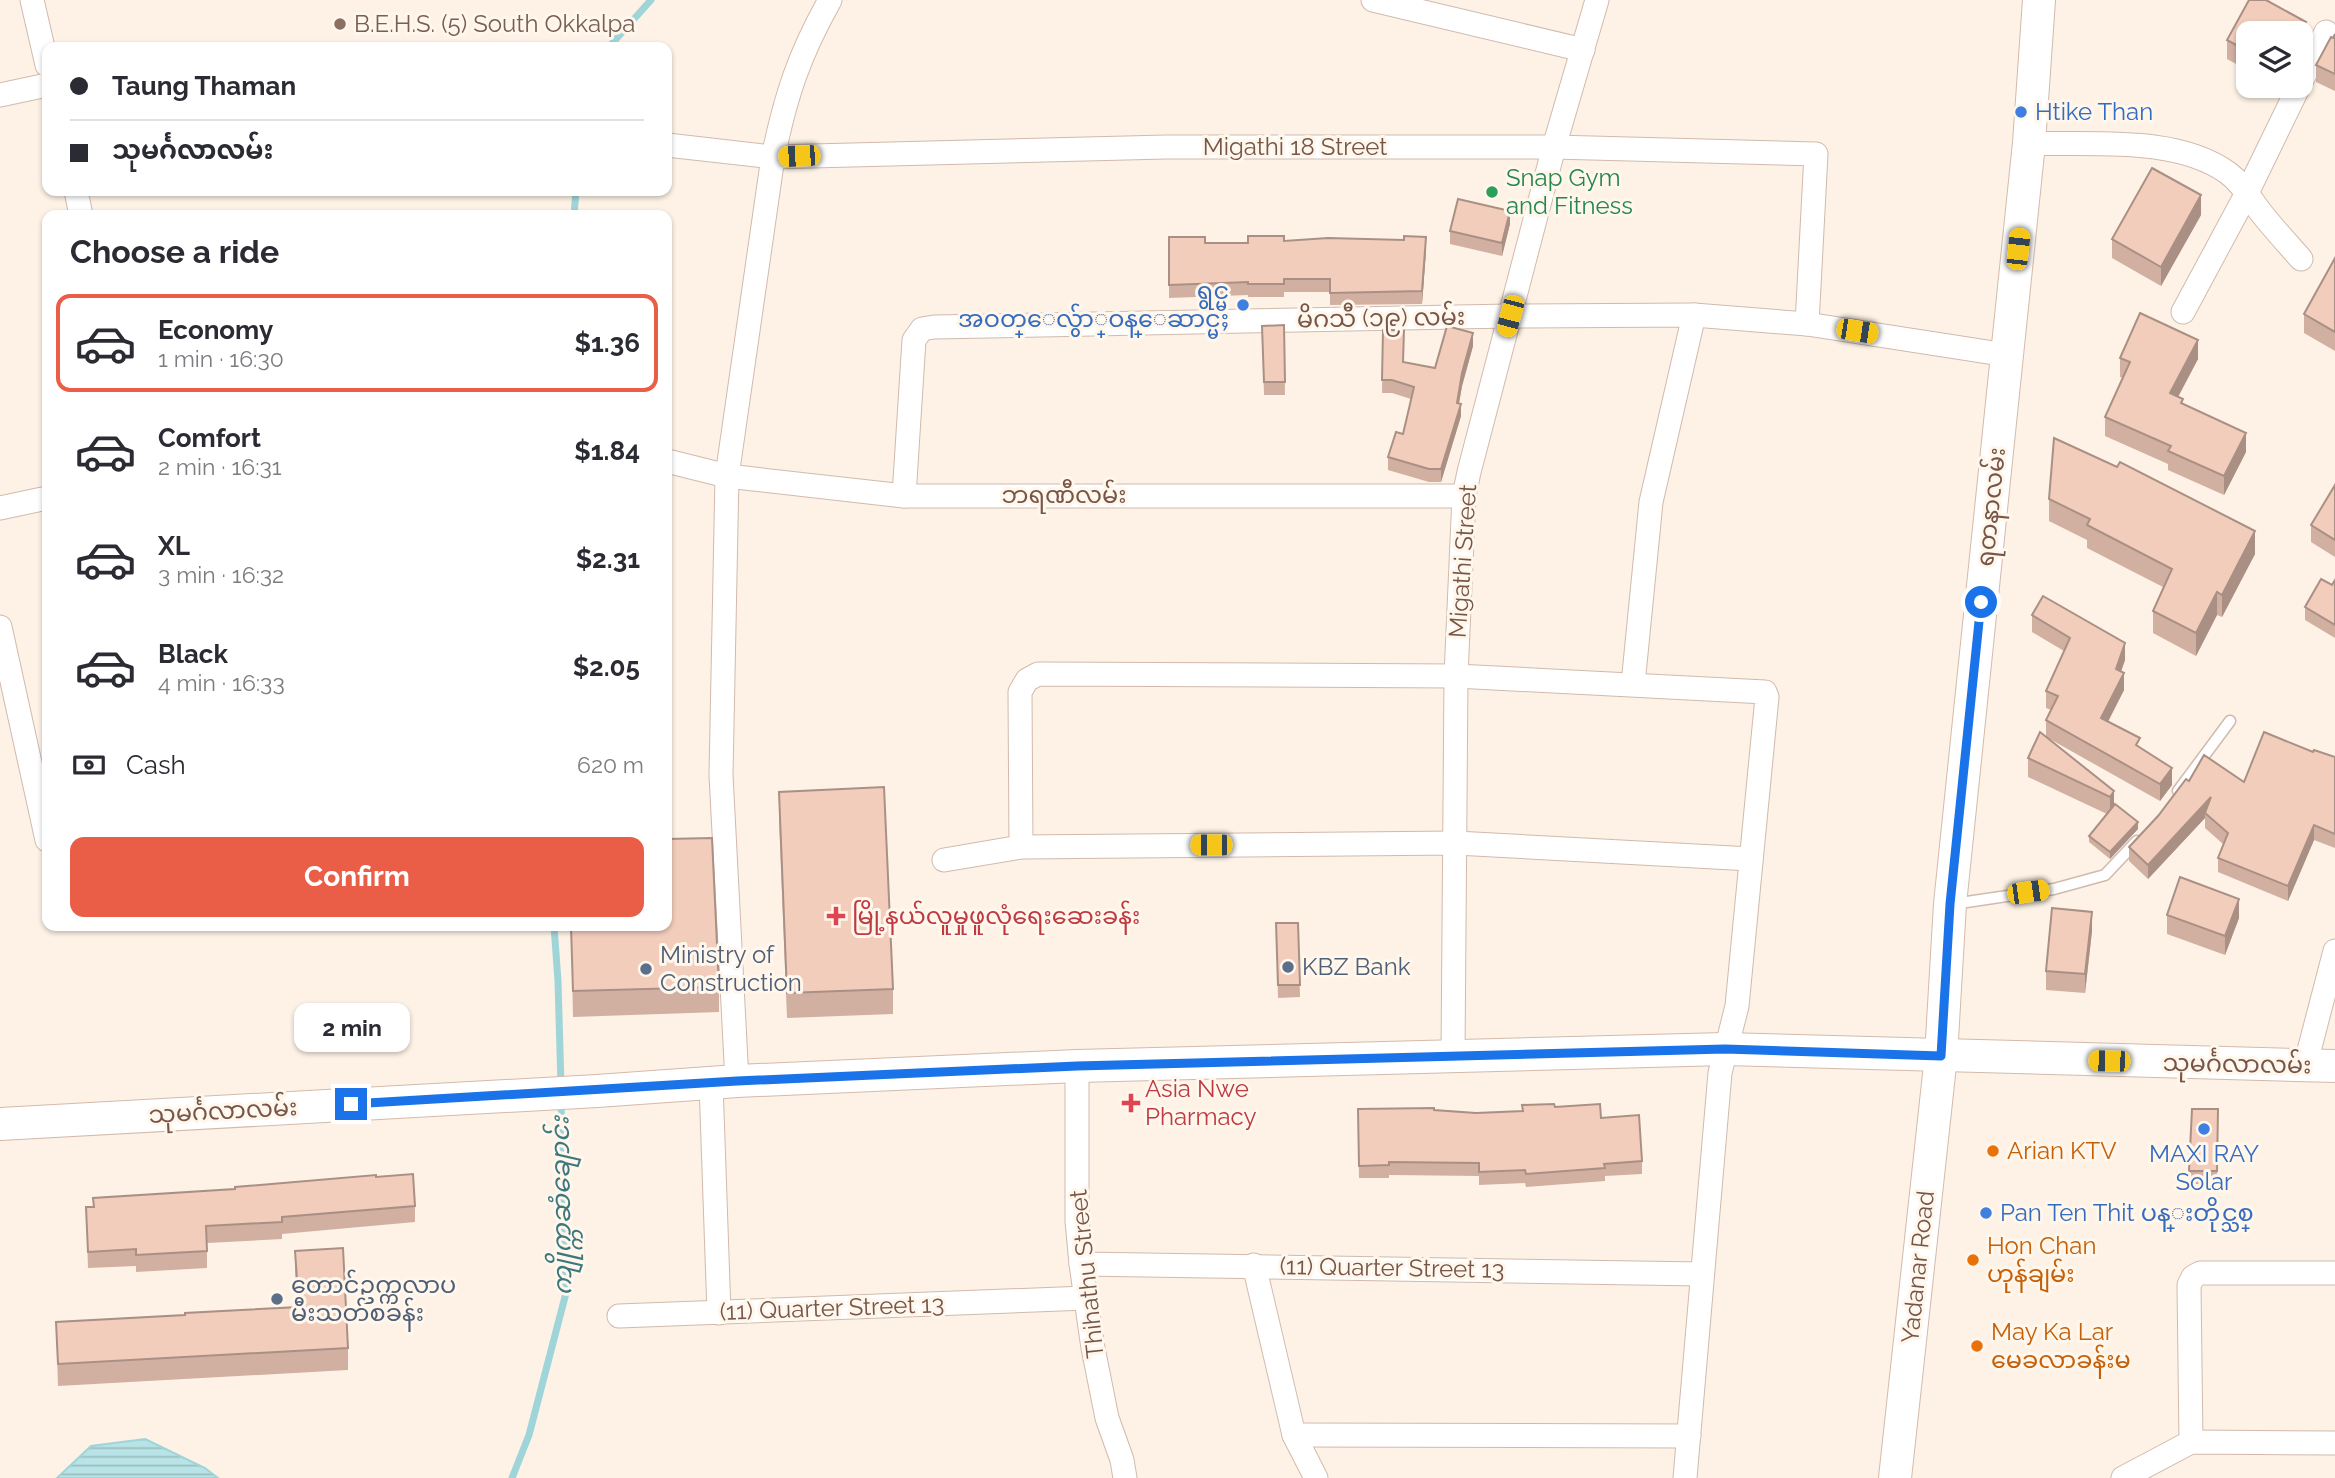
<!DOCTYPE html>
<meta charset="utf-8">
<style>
:root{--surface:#fff;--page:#f7f7f7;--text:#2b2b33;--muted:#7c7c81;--line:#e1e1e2;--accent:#ea5e47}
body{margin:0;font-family:Raleway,"Noto Sans Myanmar",sans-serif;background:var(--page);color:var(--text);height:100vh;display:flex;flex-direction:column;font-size:26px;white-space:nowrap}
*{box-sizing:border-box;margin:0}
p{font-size:23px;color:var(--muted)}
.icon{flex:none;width:38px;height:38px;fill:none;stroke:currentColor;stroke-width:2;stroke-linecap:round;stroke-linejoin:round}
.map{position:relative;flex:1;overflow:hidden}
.side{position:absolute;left:42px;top:210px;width:630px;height:721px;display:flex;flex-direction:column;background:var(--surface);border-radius:14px;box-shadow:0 2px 5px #0004}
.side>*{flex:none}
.guide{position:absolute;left:42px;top:42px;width:630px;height:154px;border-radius:14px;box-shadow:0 2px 5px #0004;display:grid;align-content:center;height:154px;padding:0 28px;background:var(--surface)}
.tools{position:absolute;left:2236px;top:21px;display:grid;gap:14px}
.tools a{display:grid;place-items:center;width:77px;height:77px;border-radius:14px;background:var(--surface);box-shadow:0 2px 5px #0004;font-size:35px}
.end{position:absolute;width:32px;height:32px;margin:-16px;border:9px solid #1a73e8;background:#fff;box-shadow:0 0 0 4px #fff}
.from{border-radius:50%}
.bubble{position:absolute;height:49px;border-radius:14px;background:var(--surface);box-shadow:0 2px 5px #0004;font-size:23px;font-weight:700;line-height:49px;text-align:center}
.car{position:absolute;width:21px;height:42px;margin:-21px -10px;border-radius:9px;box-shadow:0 0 5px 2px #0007;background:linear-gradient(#f5c518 24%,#345 0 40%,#f5c518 0 76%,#345 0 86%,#f5c518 0)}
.guide b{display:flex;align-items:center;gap:24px;height:66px;font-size:26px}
.guide b+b{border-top:2px solid var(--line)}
.guide i{width:18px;height:18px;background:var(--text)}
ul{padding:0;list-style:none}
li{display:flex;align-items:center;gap:21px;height:98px;margin:0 14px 10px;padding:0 14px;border:4px solid transparent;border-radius:14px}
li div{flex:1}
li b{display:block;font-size:26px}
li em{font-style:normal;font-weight:700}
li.selected{border-color:var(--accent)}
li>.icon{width:63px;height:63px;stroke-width:1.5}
h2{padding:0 28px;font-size:32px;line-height:84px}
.pay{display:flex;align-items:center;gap:18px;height:77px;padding:0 28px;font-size:26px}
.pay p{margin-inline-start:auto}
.cta{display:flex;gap:14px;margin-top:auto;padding:14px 28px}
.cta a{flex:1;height:80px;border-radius:14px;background:var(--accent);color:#fff;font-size:28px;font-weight:700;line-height:80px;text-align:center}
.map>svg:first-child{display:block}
.water{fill:url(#water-rules);stroke:#9fd5d9;stroke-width:2}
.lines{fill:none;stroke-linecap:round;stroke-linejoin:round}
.stream{stroke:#9fd5d9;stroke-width:7}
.service-casing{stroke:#d1baad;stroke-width:13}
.minor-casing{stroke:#d1baad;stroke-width:25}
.secondary-casing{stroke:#d4baab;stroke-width:34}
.service{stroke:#fff;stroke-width:10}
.minor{stroke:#fff;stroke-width:23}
.secondary{stroke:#fff;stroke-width:32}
.wall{fill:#d1b0a2}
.shaded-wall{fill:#aa9084}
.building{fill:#f3cdbc;stroke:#aa9084;stroke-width:2}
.route{stroke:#1a73e8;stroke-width:9}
.education-dot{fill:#8d6e63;stroke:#fff6ec;stroke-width:2.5}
.shop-dot{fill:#3f7fe0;stroke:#fff6ec;stroke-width:2.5}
.leisure-dot{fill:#2e9e5b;stroke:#fff6ec;stroke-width:2.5}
.health-dot{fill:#e0444e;stroke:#fff6ec;stroke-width:2.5}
.service-dot{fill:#5c6f8a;stroke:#fff6ec;stroke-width:2.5}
.food-dot{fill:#e8710a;stroke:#fff6ec;stroke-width:2.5}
.labels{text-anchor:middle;stroke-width:6;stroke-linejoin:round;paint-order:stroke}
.education-label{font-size:24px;fill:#785e54;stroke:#fff6ec;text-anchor:start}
.shop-label{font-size:24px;fill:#366cbe;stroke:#fff6ec;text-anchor:start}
.street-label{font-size:24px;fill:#775649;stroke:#fff6ec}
.leisure-label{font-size:24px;fill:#27864d;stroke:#fff6ec;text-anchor:start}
.health-label{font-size:24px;fill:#be3a42;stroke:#fff6ec;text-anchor:start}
.service-label{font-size:24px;fill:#4e5e75;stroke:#fff6ec;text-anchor:start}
.food-label{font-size:24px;fill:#c56008;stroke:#fff6ec;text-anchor:start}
.water-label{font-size:26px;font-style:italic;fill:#3c777c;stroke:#fff6ec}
</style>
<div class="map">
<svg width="2335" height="1478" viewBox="0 0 2335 1478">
<defs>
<pattern id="water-rules" width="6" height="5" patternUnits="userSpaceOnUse" patternTransform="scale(1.75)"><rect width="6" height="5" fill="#b9e4e7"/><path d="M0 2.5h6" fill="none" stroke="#9bbcbd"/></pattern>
</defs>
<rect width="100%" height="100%" fill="#fdf2e5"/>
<!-- water -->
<path class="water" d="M145 1439 205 1468 218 1478H57L91 1446Z"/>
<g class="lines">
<!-- stream -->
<g class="stream">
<path d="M609 47 651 0"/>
<path d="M574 215 576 191"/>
<path d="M554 926 558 981 561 1086"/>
<path d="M512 1478 529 1435 566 1293 561 1102"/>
</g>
<!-- service casing -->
<g class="service-casing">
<g id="service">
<path d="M2178 791 2230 721"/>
<path d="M1953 904 2054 889 2105 875 2137 841"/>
</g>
</g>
<!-- minor casing -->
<g class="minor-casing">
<g id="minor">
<path d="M32 0 47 65"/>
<path d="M1373 0 1583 50"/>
<path d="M2301 82 2326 32"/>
<path d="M0 95 47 85"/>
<path d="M2029 143C2091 146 2175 135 2228 173 2241 182 2249 197 2259 210 2272 227 2287 243 2301 259"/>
<path d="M667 145 773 157 1166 147H1554L1816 154 1807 324"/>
<path d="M76 191 81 215"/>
<path d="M2183 312 2247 193 2299 86"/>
<path d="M667 461 727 476 904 496H1464"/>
<path d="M904 496 914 340 922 329 934 327 1510 316 1694 315 1807 324 2007 355"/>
<path d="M0 508 47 498"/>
<path d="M0 627 47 840"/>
<path d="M1633 684 1651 502 1694 315"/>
<path d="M1021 847 1020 692 1027 680 1038 674 1456 676 1765 692 1767 697 1737 1006 1720 1073 1685 1478"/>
<path d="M944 860 1021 847 1456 843 1751 859"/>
<path d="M1453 1056 1456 676 1464 496 1469 472 1554 147 1597 0"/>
<path d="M1077 1066V1221L1081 1264 1093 1348 1107 1418 1122 1460 1125 1478"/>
<path d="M2305 1066 2335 951"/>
<path d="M737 1081 721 775 727 476 773 157C786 95 799 55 830 0"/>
<path d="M711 1083 719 1313"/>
<path d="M1081 1264 1702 1274"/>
<path d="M1254 1265 1294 1435 1316 1478"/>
<path d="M619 1316 1086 1298"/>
<path d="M1294 1435 1689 1436"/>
<path d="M2191 1442 2189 1285 2193 1277 2200 1273H2335"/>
<path d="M2123 1478 2191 1442 2335 1443"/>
</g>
</g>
<!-- secondary casing -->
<g class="secondary-casing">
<g id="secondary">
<path d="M0 1124 597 1091 737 1081 1077 1066 1725 1049 2335 1066"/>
<path d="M1895 1478 1941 1056 1950 904 2029 143 2039 0"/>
</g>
</g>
<!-- service -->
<use href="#service" class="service"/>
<!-- minor -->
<use href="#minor" class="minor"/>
<!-- secondary -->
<use href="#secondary" class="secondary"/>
</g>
<!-- wall -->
<g class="wall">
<path d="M2249 0H2266L2306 22V41L2301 50V33H2249V71L2227 59V40Z"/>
<path d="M2335 34V91L2316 82V65Z"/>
<path d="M2201 215 2161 286 2112 258V239Z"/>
<path d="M1510 224 1502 256 1450 244V231Z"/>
<path d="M1169 237 1205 243 1284 241 1426 250 1422 304 1330 305V292H1284V297H1248V295L1169 298Z"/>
<path d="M2335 258V351L2304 333V314Z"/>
<path d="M1284 325 1285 395H1264L1262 326Z"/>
<path d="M1383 330 1403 362 1435 368 1473 346 1462 386 1459 403 1461 416 1441 482H1429L1388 470V457L1403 434 1411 399 1392 393H1382Z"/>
<path d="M2120 358 2198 359 2178 397 2183 404 2246 452 2224 495 2168 470V464L2105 436V417L2123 378 2120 377Z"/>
<path d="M2335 485V557L2311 542V525Z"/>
<path d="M2049 499 2255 554 2222 617 2217 615 2196 656 2153 633V611L2163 587 2087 548V540L2049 521Z"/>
<path d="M2335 580V638L2305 620V607L2332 585Z"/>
<path d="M2032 615 2125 660 2121 671 2124 690 2108 722 2140 747 2172 785 2160 801 2048 738 2114 791V805L2138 829 2110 859 2089 842V836L2107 814 2028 777V758L2046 737V720L2051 710 2046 708V691L2064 651 2032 632Z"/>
<path d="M2313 752 2335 757V848L2314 840 2288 901 2218 872V858L2223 844 2205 828V818L2148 879 2129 861V847L2189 781 2244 782Z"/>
<path d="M779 792 893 989V1014L787 1018 779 818Z"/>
<path d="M2167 915 2239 918 2225 955 2167 934Z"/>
<path d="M1276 923H1298L1300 997 1278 998Z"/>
<path d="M571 926H667L719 987V1012L573 1017Z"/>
<path d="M2092 931 2085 993 2046 990V971Z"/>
<path d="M1555 1107 1601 1118 1642 1161V1174L1605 1176V1181L1526 1187 1525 1183 1479 1185V1176L1389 1175V1178H1359L1358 1109 1434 1110 1476 1113 1522 1111Z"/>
<path d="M2218 1109 2217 1184H2189V1171Z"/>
<path d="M376 1177 415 1206V1222L282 1234V1239L207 1243V1268L136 1272V1266L88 1268 86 1207 235 1189Z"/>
<path d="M295 1251 348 1348V1370L58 1386 56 1322 185 1315 298 1307 295 1273Z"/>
</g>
<!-- shaded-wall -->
<g class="shaded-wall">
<path d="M2306 22V41L2301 50V33H2300Z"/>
<path d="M2201 195V215L2161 286V267Z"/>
<path d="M1510 211V224L1502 256V243Z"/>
<path d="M1426 237V250L1422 304V291Z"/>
<path d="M1473 333V346L1462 386 1457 415V403L1462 373Z"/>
<path d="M2198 340V359L2170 412V393Z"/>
<path d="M1461 404V416L1441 482V469Z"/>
<path d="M2246 433V452L2224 495V476Z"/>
<path d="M2255 531V554L2222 617V595Z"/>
<path d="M2217 592V615L2196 656V633Z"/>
<path d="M2125 643V660L2116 686V669Z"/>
<path d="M2124 673V690L2101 735V718Z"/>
<path d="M2172 768V785L2160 801V784Z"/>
<path d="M2114 791V810L2110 816V797Z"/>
<path d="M2211 797 2205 813V818L2148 879V865Z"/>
<path d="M2138 822V829L2110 859V852Z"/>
<path d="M2314 825V840L2288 901V886Z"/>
<path d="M2239 899V918L2225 955V936Z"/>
<path d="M2092 912V931L2085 993V974Z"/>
</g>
<!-- building -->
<g class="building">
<path d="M2249 0H2266L2306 22 2300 33H2249V52L2227 40Z"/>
<path d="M2335 34V74L2316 65 2331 37 2333 38Z"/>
<path d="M2152 168 2201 195 2161 267 2112 239Z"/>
<path d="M1458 199 1510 211 1502 243 1450 231Z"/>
<path d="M1248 236H1284V241L1328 238 1404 240V236L1426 237 1422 291 1330 293V279H1284V284H1248V282L1169 285V237H1205V243H1248Z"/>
<path d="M2335 258V332L2304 314Z"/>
<path d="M2140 313 2198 340 2170 393 2183 399 2181 403 2246 433 2224 476 2168 451 2171 446 2105 417 2130 362 2120 358Z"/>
<path d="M1284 325 1285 382H1264L1262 326Z"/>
<path d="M1447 326 1473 333 1462 373 1457 403 1461 404 1441 469H1429L1388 457 1396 432 1403 434 1414 387 1392 380H1382L1383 330H1404L1403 362 1435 368Z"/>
<path d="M2054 438 2117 467 2120 462 2255 531 2222 595 2217 592 2196 633 2153 611 2172 569 2087 525 2090 519 2049 499Z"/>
<path d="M2335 485V540L2311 525Z"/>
<path d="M2321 579 2332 585 2335 580V625L2305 607Z"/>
<path d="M2043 596 2125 643 2116 669 2124 673 2101 718 2140 738 2136 745 2172 768 2160 784 2046 720 2058 696 2046 691 2070 638 2032 615Z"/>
<path d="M2040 732 2114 791 2110 797 2028 758Z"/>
<path d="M2264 732 2313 752 2314 750 2335 757V834L2314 825 2288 886 2218 858 2228 833 2205 813 2211 797 2148 865 2129 847 2158 816 2186 779 2189 781 2204 755 2244 782Z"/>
<path d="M884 787 893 989 787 993 779 792Z"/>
<path d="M2115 804 2138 822 2110 852 2089 836Z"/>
<path d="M712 838 719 987 573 991 571 926H667V839Z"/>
<path d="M2180 877 2239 899 2225 936 2167 915Z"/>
<path d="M2052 908 2092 912 2085 974 2046 971Z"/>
<path d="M1276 923H1298L1300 985H1278Z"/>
<path d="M1554 1104 1555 1107 1600 1104 1601 1118 1639 1115 1642 1161 1604 1164 1605 1168 1526 1174 1525 1170 1479 1172V1163L1389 1162V1165L1359 1166 1358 1109 1434 1108V1110L1476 1113 1523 1111 1522 1105Z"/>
<path d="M2192 1109H2218L2217 1171H2189Z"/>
<path d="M413 1174 415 1206 282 1217V1222L206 1226 207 1251 136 1255V1249L88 1252 86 1207H94L93 1198 235 1189V1187L376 1175V1177Z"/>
<path d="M343 1248 348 1348 58 1364 56 1322 185 1315V1313L299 1307 295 1251Z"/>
</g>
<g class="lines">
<!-- route -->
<path class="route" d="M351 1104 737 1081 1077 1066 1725 1049 1941 1056 1950 904 1981 602"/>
</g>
<!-- markers -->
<circle class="education-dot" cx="340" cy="24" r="7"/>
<g class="shop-dot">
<circle cx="2021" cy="112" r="7"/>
<circle cx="1243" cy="305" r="7"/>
<circle cx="2204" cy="1129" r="7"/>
<circle cx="1986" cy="1213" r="7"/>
</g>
<circle class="leisure-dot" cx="1492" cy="192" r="7"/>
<g class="health-dot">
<path d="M832.5 905.5h7v7h7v7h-7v7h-7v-7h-7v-7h7z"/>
<path d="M1127.5 1092.5h7v7h7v7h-7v7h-7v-7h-7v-7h7z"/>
</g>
<g class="service-dot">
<circle cx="1288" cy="967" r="7"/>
<circle cx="646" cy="969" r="7"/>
<circle cx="277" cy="1299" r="7"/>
</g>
<g class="food-dot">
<circle cx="1993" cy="1151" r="7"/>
<circle cx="1973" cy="1260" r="7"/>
<circle cx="1977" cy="1346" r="7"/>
</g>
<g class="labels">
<!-- education labels -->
<g class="education-label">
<text x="354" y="32">B.E.H.S. (5) South Okkalpa</text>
</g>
<!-- shop labels -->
<g class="shop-label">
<text x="2035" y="120">Htike Than</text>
<text x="1229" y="299" text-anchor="end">ရွင္မ<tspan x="1229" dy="28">အဝတ္ေလွ်ာ္ဝန္ေဆာင္မႈ</tspan></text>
<text x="2204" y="1162" text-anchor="middle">MAXI RAY<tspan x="2204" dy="28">Solar</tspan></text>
<text x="2000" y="1221">Pan Ten Thit ပန္းတိုင္သစ္</text>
</g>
<!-- street labels -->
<g class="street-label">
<text x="1295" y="155">Migathi 18 Street</text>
<text transform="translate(1381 318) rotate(-1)" y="8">မိဂသီ (၁၉) လမ်း</text>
<text x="1064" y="503">ဘရဏီလမ်း</text>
<text transform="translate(1991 507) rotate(-84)" y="8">ရတနာလမ်း</text>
<text transform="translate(1463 561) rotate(-86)" y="8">Migathi Street</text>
<text transform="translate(2237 1064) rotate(1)" y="8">သုမင်္ဂလာလမ်း</text>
<text transform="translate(223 1111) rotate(-3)" y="8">သုမင်္ဂလာလမ်း</text>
<text transform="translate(1918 1267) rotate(-84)" y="8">Yadanar Road</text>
<text transform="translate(1392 1268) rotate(1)" y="8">(11) Quarter Street 13</text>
<text transform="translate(1087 1274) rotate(-96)" y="8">Thihathu Street</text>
<text transform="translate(832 1308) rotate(-2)" y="8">(11) Quarter Street 13</text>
</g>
<!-- leisure labels -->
<g class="leisure-label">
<text x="1506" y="186">Snap Gym<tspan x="1506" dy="28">and Fitness</tspan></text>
</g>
<!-- health labels -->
<g class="health-label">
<text x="852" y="924">မြို့နယ်လူမှုဖူလုံရေးဆေးခန်း</text>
<text x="1145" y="1097">Asia Nwe<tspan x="1145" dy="28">Pharmacy</tspan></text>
</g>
<!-- service labels -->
<g class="service-label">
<text x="660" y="963">Ministry of<tspan x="660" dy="28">Construction</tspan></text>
<text x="1302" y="975">KBZ Bank</text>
<text x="291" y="1293">တောင်ဥက္ကလာပ<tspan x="291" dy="28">မီးသတ်စခန်း</tspan></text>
</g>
<!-- food labels -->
<g class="food-label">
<text x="2007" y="1159">Arian KTV</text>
<text x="1987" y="1254">Hon Chan<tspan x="1987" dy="28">ဟုန်ချမ်း</tspan></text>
<text x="1991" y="1340">May Ka Lar<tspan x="1991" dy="28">မေခလာခန်းမ</tspan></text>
</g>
<!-- water labels -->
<g class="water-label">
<text transform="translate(561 1206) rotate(-91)" y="9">ကျိုက္ကဆံချောင်း</text>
</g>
</g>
</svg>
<div class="tools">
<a><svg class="icon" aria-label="layers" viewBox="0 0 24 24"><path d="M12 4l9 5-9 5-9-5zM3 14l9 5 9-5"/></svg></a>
</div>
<i class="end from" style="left:1981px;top:602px"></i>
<i class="end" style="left:351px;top:1104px"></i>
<div class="bubble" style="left:294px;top:1003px;width:116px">2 min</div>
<i class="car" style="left:799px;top:156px;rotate:268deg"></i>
<i class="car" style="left:2018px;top:249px;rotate:6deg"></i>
<i class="car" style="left:1510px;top:316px;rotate:195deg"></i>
<i class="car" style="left:1857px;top:331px;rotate:99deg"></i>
<i class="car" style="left:1211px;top:845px;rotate:270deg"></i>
<i class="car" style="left:2028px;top:892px;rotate:82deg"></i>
<i class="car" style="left:2109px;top:1061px;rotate:271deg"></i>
<div class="guide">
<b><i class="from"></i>Taung Thaman</b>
<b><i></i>သုမင်္ဂလာလမ်း</b>
</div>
<section class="side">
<h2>Choose a ride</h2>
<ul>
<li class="selected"><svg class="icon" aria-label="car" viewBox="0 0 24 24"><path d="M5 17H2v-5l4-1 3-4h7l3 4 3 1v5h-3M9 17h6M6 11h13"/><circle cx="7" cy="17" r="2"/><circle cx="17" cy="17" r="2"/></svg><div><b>Economy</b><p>1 min · 16:30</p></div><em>$1.36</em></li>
<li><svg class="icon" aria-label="car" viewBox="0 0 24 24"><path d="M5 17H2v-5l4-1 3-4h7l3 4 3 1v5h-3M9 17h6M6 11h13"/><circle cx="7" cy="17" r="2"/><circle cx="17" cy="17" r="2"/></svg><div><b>Comfort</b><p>2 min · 16:31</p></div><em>$1.84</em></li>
<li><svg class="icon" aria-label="car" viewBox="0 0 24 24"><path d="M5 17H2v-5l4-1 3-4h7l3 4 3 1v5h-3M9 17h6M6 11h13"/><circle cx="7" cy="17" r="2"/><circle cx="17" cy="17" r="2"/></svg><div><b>XL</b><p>3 min · 16:32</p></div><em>$2.31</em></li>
<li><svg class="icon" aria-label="car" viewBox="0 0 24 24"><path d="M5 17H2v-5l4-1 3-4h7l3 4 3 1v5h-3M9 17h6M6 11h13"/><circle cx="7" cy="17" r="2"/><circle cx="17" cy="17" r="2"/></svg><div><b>Black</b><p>4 min · 16:33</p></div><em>$2.05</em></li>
</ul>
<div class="pay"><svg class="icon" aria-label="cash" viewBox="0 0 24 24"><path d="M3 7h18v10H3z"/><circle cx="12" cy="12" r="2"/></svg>Cash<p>620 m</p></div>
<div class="cta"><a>Confirm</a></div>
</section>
</div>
